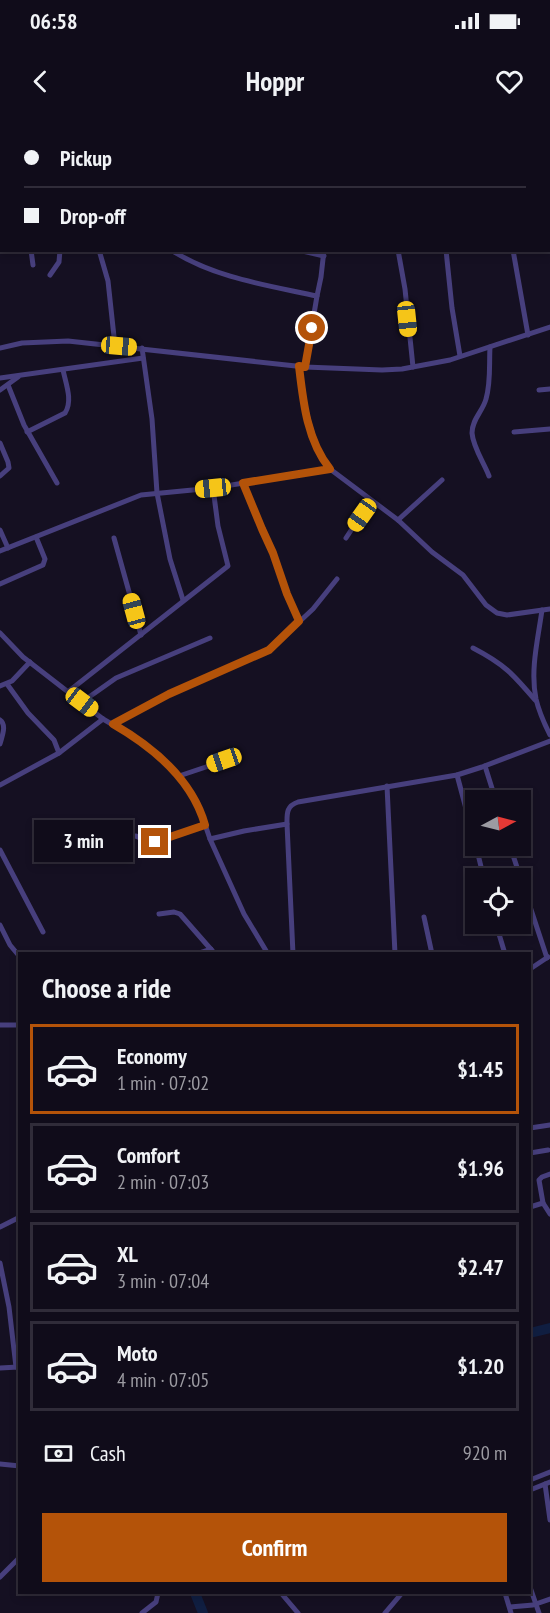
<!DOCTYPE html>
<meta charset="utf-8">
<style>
:root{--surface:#100c1a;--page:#1e1a27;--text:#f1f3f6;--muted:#9c9ba2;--line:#302c39;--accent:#b45309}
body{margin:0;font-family:"PT Sans Narrow",sans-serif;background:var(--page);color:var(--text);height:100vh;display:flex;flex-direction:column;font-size:22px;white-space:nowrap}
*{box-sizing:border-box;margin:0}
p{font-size:20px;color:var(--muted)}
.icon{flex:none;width:33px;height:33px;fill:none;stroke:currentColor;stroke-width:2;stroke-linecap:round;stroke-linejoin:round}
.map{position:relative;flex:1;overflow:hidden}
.panel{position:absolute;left:18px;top:832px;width:513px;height:642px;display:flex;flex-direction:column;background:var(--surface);border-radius:0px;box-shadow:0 3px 9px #0003,0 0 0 2px var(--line)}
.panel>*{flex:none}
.guide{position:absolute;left:0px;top:0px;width:550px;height:132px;box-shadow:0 3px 9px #0003,0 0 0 2px var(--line);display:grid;align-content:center;height:132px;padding:0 24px;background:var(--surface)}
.needle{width:39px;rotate:83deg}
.controls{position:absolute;left:465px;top:670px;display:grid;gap:12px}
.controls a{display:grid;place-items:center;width:66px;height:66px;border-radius:0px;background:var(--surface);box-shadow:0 3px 9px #0003,0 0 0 2px var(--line);font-size:30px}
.end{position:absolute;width:27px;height:27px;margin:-14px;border:8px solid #b45309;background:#fff;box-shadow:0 0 0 3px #fff}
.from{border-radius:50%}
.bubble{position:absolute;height:42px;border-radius:0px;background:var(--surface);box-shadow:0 3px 9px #0003,0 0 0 2px var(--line);font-size:20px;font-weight:700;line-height:42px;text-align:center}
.car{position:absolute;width:18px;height:36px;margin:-18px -9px;border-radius:8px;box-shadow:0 0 4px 2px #0007;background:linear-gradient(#f5c518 24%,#345 0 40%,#f5c518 0 76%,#345 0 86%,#f5c518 0)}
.guide b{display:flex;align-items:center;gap:21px;height:57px;font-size:22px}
.guide b+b{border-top:2px solid var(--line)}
.guide i{width:15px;height:15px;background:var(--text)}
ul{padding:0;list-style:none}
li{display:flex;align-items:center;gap:18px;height:90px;margin:0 12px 9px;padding:0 12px;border:3px solid var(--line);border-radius:0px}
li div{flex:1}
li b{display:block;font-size:22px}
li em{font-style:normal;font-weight:700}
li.on{border-color:var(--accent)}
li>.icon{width:54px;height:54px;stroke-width:1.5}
h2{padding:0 24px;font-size:27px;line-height:72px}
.pay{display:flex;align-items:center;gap:15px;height:66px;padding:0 24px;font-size:22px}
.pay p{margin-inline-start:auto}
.cta{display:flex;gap:12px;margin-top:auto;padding:12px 24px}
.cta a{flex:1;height:69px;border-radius:0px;background:var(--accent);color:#fff;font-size:24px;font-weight:700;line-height:69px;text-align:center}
.status{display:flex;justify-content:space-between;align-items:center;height:42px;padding:0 30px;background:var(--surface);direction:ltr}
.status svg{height:16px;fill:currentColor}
header{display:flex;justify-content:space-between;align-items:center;height:78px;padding:0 24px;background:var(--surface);font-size:27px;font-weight:700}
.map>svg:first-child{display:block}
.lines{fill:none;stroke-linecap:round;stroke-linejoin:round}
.river{stroke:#101e41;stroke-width:10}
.minor{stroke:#473f7d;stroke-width:5}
.route{stroke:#b45309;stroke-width:8}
</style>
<div class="status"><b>06:58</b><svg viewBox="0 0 49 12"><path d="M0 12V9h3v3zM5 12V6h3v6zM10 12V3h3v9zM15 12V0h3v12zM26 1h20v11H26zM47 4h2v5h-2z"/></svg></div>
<header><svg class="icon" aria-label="back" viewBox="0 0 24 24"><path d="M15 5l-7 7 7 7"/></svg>Hoppr<svg class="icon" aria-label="heart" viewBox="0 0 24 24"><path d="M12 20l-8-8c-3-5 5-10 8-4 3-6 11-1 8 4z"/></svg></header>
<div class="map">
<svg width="550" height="1493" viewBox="0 0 550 1493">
<rect width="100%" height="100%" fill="#151022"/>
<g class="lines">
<!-- river -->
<g class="river">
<path d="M530 1213 550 1208"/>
<path d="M195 1473 203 1493"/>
</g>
<!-- minor -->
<g class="minor">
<path d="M212 0 217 2"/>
<path d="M400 0V2"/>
<path d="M6 2 7 0"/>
<path d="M71 2V0"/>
<path d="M318 2V0"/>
<path d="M0 19 2 18"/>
<path d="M549 25H550"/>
<path d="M0 50 2 59"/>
<path d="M549 119 550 126"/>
<path d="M31 130 33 145"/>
<path d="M99 130 108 161 115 226"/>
<path d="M171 130C215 158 266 165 317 176"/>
<path d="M298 130 324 136"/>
<path d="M398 130 405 169 413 247"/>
<path d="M446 130 452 188 460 236"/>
<path d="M513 130 528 215"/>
<path d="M50 155 59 142 60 130"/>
<path d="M0 228 22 223 68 221 305 247 382 250 402 249 450 240 550 207"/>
<path d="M142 228 152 299 157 373 170 439 183 480"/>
<path d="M299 246 304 282 310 306 320 336 330 349 398 400 432 432 463 455 486 485 497 493 507 495 550 489"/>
<path d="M305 247 317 176 321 157 324 130"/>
<path d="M0 258 143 238"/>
<path d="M8 265 24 305 57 363"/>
<path d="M0 270 18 257"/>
<path d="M539 270 550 269"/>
<path d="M27 312 65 293C73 281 66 264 63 250"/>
<path d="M514 312 550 309"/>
<path d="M0 323 8 342 9 348 0 356"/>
<path d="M489 356C484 343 473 327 472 313 472 299 483 291 486 279 491 262 489 244 490 227"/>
<path d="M243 363 262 409 273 433 291 484 299 501"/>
<path d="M398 400 442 360"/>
<path d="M0 410 8 428"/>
<path d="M114 418 141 515"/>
<path d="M346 418 371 380"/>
<path d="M0 431 141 375 213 368 330 349"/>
<path d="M0 464 43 445 45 439 36 417"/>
<path d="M542 490C538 519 530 550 536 579 539 592 544 603 550 615"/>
<path d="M0 513 23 537 103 599 144 623 179 656 198 684 210 719 244 794 268 834"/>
<path d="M473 528C504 544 513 554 535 580"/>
<path d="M7 564 28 593 54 620 59 633"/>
<path d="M0 566 12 561 30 542"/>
<path d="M69 571 228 446 218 406 213 368"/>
<path d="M82 582 116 558 210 518"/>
<path d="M0 600C7 605 2 616 0 624"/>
<path d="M113 604 169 574 269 530 313 489 337 459"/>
<path d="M485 646 496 681"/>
<path d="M457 655 476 726"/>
<path d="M179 656 224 641"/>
<path d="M0 665 59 633 103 599"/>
<path d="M387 666 395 834"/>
<path d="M210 719 244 711 287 704"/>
<path d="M91 725 136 716 148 722 153 723 205 705"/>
<path d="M476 726 484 759"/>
<path d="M510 726 547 838"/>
<path d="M0 730 43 812"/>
<path d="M159 794 174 792 180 794 215 834"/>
<path d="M424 797 432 834"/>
<path d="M496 804 505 834"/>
<path d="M0 805 10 825 20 837"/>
<path d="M196 834 211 829"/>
<path d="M293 834 287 704C287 694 286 686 298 682L457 655 482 647 550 621"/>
<path d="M530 849 548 837"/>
<path d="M0 905H20"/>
<path d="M530 1008 550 1005"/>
<path d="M530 1033 548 1030"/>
<path d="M543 1083 539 1060 542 1057 550 1054"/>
<path d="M530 1087 543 1083 550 1094"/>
<path d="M0 1107 20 1097"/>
<path d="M0 1143 9 1187 16 1247"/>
<path d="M0 1248 18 1247"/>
<path d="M0 1344 20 1346"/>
<path d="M530 1360 550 1352"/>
<path d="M545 1364 550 1400"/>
<path d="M530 1370 550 1362"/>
<path d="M0 1457 20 1437"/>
<path d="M530 1467 539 1493"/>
<path d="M281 1473 298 1493"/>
<path d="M505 1473 511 1493"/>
<path d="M510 1487 533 1485 550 1479"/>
<path d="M142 1493 156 1482 158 1473"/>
<path d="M385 1493 402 1473"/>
</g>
</g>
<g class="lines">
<!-- route -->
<path class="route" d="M155 722 205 705C192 659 153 627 113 604L169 574 269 530 299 501 287 474 273 433 262 409 243 363 330 349C307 321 303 281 299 246L305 247 312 208"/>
</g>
</svg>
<div class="controls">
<a><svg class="needle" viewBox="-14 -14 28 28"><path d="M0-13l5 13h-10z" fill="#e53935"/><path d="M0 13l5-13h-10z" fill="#9c9ba2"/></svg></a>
<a><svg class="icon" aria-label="locate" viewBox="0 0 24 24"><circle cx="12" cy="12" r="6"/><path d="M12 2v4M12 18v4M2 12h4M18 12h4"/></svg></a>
</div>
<i class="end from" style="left:312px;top:208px"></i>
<i class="end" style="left:155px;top:722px"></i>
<div class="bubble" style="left:34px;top:700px;width:99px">3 min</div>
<i class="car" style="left:407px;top:199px;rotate:174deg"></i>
<i class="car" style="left:119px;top:226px;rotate:95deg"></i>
<i class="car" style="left:213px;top:368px;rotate:264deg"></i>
<i class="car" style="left:362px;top:395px;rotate:215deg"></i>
<i class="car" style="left:134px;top:491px;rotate:345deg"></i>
<i class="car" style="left:82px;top:582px;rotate:127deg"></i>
<i class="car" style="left:224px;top:640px;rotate:251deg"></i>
<div class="guide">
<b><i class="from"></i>Pickup</b>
<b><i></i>Drop-off</b>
</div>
<section class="panel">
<h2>Choose a ride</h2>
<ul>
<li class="on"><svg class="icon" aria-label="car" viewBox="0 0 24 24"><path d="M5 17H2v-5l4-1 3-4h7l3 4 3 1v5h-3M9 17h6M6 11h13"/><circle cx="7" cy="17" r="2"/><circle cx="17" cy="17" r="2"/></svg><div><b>Economy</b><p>1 min · 07:02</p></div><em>$1.45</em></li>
<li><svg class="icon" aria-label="car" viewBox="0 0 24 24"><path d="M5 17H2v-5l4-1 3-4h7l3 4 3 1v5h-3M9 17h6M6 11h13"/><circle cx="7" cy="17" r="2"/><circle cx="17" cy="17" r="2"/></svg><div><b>Comfort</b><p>2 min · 07:03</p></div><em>$1.96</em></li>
<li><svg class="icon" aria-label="car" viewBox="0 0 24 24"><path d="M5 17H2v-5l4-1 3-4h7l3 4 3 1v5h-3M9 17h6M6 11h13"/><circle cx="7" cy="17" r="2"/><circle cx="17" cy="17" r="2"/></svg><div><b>XL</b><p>3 min · 07:04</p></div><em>$2.47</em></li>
<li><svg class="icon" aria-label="car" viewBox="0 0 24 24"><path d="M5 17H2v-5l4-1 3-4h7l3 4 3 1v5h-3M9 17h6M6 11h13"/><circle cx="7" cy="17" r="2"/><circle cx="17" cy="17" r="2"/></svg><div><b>Moto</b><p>4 min · 07:05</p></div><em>$1.20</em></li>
</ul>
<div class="pay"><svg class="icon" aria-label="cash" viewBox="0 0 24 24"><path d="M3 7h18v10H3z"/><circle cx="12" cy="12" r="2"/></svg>Cash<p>920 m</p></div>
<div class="cta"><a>Confirm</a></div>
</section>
</div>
